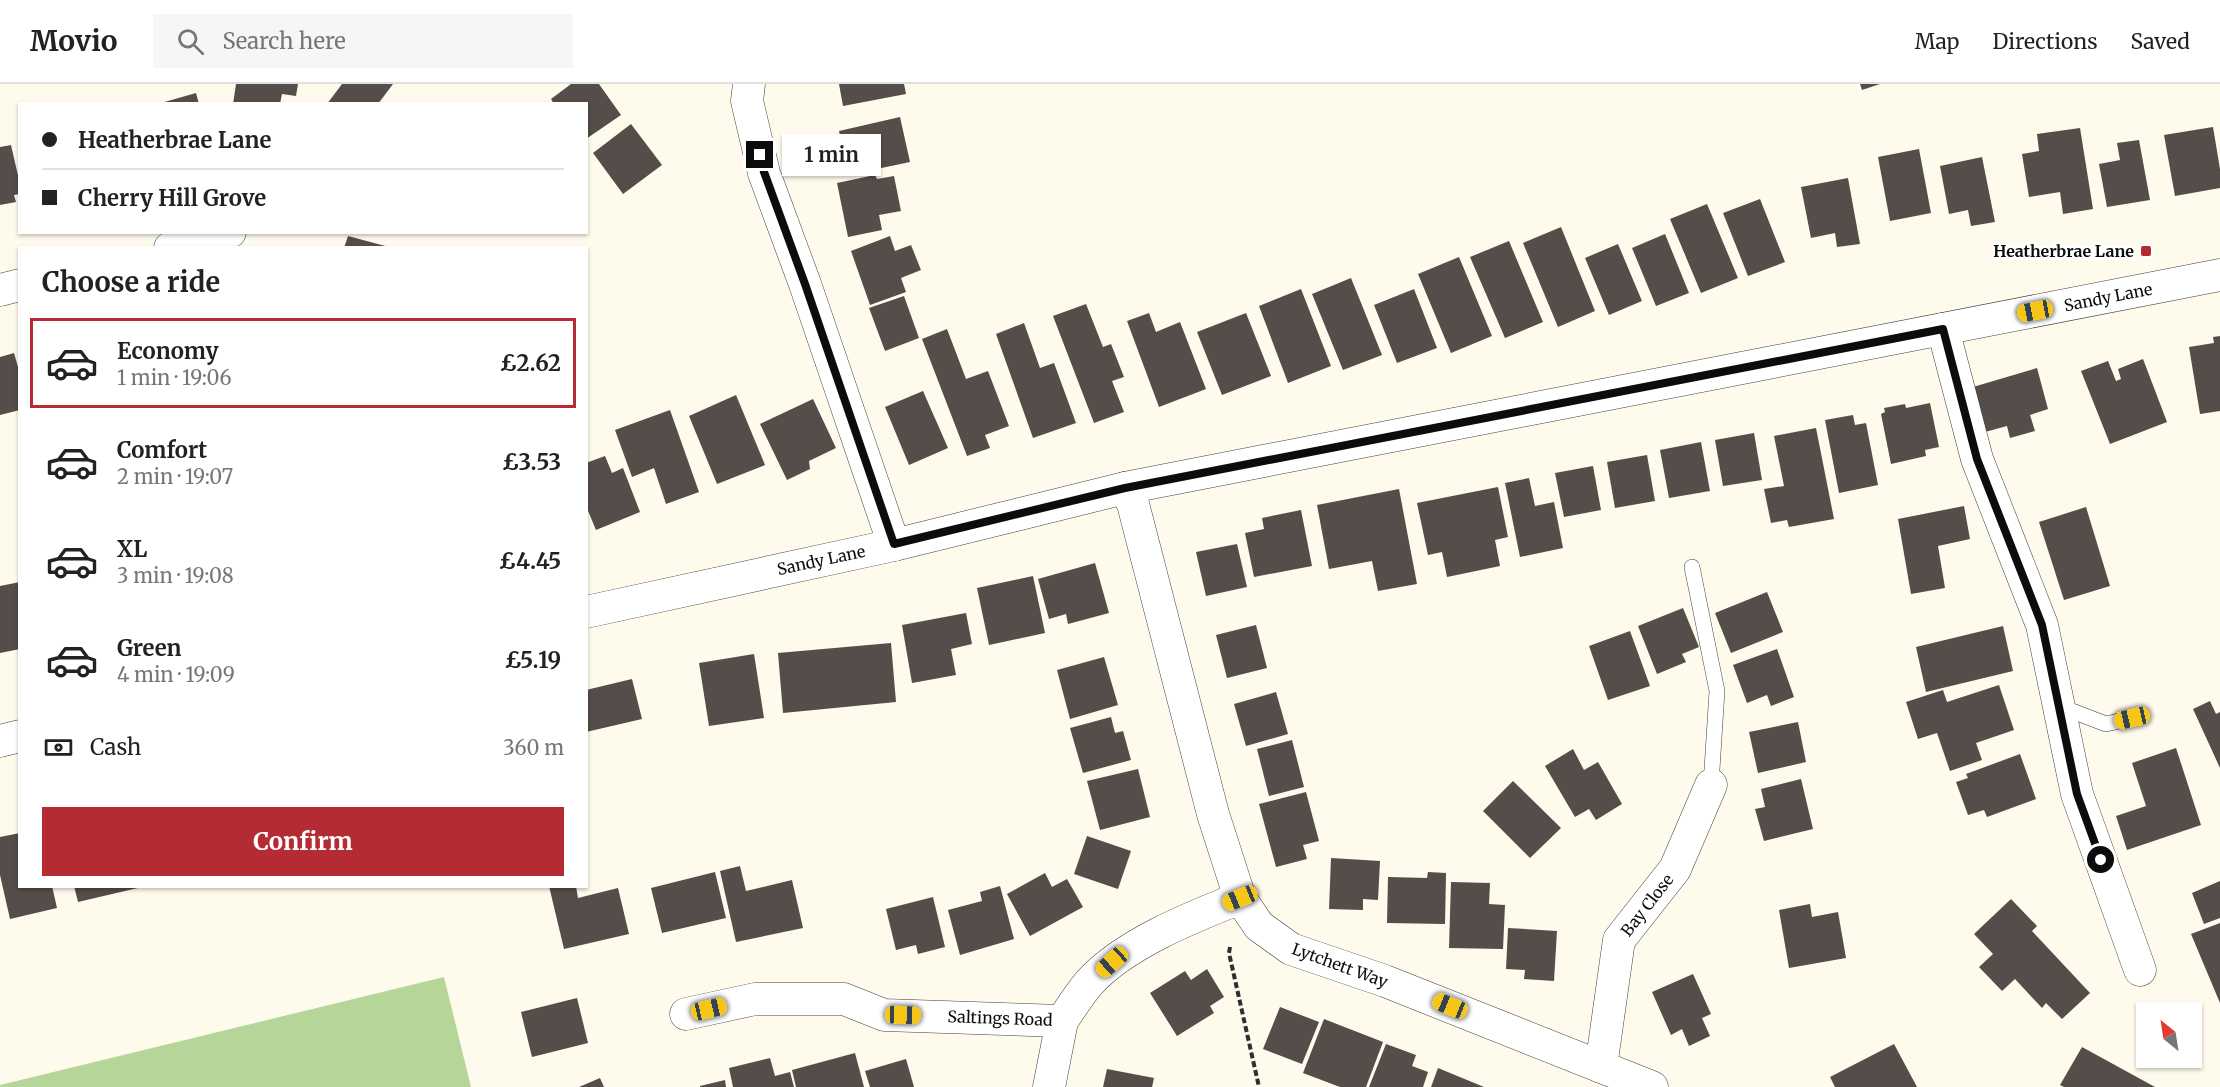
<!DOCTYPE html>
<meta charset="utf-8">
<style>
:root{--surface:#fff;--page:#f6f6f6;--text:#222;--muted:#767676;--line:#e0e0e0;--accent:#b52b34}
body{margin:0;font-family:Merriweather,serif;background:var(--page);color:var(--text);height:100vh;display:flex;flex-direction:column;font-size:22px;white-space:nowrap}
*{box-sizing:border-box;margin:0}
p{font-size:20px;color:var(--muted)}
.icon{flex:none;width:33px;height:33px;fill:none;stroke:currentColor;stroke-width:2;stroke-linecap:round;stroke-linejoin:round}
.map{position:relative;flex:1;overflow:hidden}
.sheet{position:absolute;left:18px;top:162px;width:570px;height:642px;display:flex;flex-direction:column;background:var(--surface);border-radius:0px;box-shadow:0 2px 4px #0004}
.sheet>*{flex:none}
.top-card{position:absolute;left:18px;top:18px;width:570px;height:132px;border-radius:0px;box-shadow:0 2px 4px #0004;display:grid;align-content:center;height:132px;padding:0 24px;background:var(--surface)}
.needle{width:39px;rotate:330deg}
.buttons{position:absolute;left:2136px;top:918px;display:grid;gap:12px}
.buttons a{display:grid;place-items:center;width:66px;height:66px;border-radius:0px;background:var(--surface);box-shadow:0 2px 4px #0004;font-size:30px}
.end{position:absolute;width:27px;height:27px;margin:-14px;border:8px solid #0c0c0c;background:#fff;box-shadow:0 0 0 3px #fff}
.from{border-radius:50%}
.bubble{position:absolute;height:42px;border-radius:0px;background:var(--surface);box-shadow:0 2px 4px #0004;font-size:20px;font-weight:700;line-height:42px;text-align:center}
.car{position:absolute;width:18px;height:36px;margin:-18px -9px;border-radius:8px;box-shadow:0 0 4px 2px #0007;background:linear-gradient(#f5c518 24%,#345 0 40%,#f5c518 0 76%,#345 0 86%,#f5c518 0)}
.top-card b{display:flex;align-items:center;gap:21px;height:57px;font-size:22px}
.top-card b+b{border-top:2px solid var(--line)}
.top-card i{width:15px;height:15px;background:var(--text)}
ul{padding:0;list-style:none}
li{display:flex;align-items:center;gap:18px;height:90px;margin:0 12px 9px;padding:0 12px;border:3px solid transparent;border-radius:0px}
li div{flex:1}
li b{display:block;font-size:22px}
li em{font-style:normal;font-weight:700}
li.active{border-color:var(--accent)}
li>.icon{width:54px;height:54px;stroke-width:1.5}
h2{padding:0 24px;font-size:27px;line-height:72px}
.pay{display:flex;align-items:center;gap:15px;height:66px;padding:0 24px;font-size:22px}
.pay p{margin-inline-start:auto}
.button{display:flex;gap:12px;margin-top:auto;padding:12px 24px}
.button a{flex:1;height:69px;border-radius:0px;background:var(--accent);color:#fff;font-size:24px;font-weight:700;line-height:69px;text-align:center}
header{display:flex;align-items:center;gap:36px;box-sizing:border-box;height:84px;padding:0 30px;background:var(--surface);border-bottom:2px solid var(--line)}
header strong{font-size:28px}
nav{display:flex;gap:33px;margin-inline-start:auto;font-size:21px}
.search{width:420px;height:54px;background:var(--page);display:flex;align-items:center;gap:15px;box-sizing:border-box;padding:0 21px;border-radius:0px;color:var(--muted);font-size:22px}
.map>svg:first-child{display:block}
.forest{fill:#b5d698}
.building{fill:#544d49}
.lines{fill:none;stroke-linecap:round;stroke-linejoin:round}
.lane-casing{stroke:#3f3f3f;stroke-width:16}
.street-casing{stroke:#3f3f3f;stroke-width:33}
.path{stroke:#2e2e2e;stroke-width:4;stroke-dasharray:6 3;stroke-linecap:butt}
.lane{stroke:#fff;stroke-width:15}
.street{stroke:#fff;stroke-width:32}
.route{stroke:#0c0c0c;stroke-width:8}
.poi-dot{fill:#b52b34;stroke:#fff;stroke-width:2}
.labels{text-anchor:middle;stroke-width:6;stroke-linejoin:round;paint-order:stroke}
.poi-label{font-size:16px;font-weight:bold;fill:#0c0c0c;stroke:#fff;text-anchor:end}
.street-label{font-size:16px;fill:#0c0c0c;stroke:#fff}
</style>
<header>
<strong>Movio</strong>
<div class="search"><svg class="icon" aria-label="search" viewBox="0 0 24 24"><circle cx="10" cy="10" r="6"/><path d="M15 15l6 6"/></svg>Search here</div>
<nav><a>Map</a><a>Directions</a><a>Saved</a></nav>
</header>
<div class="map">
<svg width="2220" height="1003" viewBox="0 0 2220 1003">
<rect width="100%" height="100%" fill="#fefaec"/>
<!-- forest -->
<path class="forest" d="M444 893 471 1003H0V1001Z"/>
<!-- building -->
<g class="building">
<path d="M236 0H298L296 12 282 10 280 20H233Z"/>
<path d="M342 0H393L378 20H327Z"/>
<path d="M571 0H599L621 31 586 55V20H554L551 15Z"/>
<path d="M839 0H904L906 10 843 22Z"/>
<path d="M1860 0H1880L1862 6Z"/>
<path d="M196 9 199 20H161V19Z"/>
<path d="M900 33 910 78 848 91 839 47Z"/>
<path d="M631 40 662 81 623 110 593 69Z"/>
<path d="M2213 43 2220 85V104L2175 112 2164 51Z"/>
<path d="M2080 44 2093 125 2063 130 2060 108 2029 113 2022 70 2039 67 2037 50Z"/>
<path d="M2139 56 2150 116 2107 123 2099 80 2120 76 2117 59Z"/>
<path d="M11 61 20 100V110L14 111 16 118 0 121V63Z"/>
<path d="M1919 65 1931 129 1890 137 1878 73Z"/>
<path d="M1982 73 1995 138 1971 142 1968 126 1949 130 1940 82Z"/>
<path d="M875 91 877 95 894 92 901 127 879 131 882 146 848 153 837 99Z"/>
<path d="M1848 94 1860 160 1837 163 1835 149 1811 154 1801 103Z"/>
<path d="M1760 115 1785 178 1748 192 1723 129Z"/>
<path d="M1707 120 1738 194 1701 209 1670 135Z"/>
<path d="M1561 143 1595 227 1558 243 1523 159Z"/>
<path d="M1665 150 1689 209 1656 222 1632 164Z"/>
<path d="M348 152 389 163 388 164H344Z"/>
<path d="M890 152 895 167 911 161 921 186 901 194 906 208 870 221 851 167Z"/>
<path d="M1509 157 1543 238 1505 254 1470 173Z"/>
<path d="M1618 160 1642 217 1609 231 1585 174Z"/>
<path d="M1459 173 1492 252 1451 269 1418 190Z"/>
<path d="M1351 194 1382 271 1343 286 1312 210Z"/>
<path d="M1301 205 1331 282 1288 299 1259 222Z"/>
<path d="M1414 205 1437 264 1397 279 1374 221Z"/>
<path d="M904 212 919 254 885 267 869 224Z"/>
<path d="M1086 220 1103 263 1111 260 1124 293 1112 297 1124 328 1094 339 1053 232Z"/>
<path d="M1149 229 1156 248 1180 238 1206 305 1159 323 1127 237Z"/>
<path d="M1246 229 1271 292 1222 311 1197 248Z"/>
<path d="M1024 239 1040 284 1054 279 1076 339 1033 354 996 250Z"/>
<path d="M947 245 966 295 988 287 1009 342 985 351 990 364 967 372 922 255Z"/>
<path d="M2220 252V327L2200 330 2189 263 2214 259 2213 253Z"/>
<path d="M14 269 20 290V326L0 331V273Z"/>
<path d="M2143 275 2167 338 2110 360 2081 287 2108 277 2116 297 2121 295 2118 285Z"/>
<path d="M2037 284 2048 325 2030 331 2035 347 2010 354 2007 342 1985 348 1973 303Z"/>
<path d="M923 307 948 364 909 381 885 323Z"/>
<path d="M736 311 765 381 717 400 689 332Z"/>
<path d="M813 315 836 364 809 377 810 385 787 396 760 340Z"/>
<path d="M1930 319 1939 363 1925 366 1926 372 1891 380 1881 330 1885 328 1884 324 1905 320 1906 324Z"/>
<path d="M670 326 699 408 666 420 654 384 632 393 615 346Z"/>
<path d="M1853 331 1855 341 1866 339 1878 401 1839 409 1825 336Z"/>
<path d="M1816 344 1834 435 1789 443 1787 436 1771 439 1764 405 1784 402 1774 352Z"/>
<path d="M1754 349 1762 396 1723 402 1715 356Z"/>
<path d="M1701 358 1710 407 1669 414 1660 366Z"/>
<path d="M1647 371 1655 417 1615 424 1607 378Z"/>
<path d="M605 372 612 389 623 384 640 428 596 446 586 422V379Z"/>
<path d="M1593 382 1601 426 1564 433 1555 389Z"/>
<path d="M1529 394 1535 422 1554 418 1563 464 1520 473 1505 399Z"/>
<path d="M1498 403 1508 453 1495 456 1500 482 1447 493 1442 468 1428 471 1417 419Z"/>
<path d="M1399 405 1417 500 1378 507 1372 477 1329 485 1317 421Z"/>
<path d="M1964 422 1970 455 1938 462 1945 504 1911 510 1898 435Z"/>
<path d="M2086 423 2110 502 2064 516 2039 438Z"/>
<path d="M1301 426 1312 482 1254 493 1245 449 1264 445 1262 434Z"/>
<path d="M1237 460 1247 503 1206 512 1196 468Z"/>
<path d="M1095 479 1109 529 1068 540 1066 530 1049 535 1038 495Z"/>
<path d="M1033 492 1045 549 989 561 977 504Z"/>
<path d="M20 498V565L0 569V502Z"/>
<path d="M1767 508 1783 548 1731 569 1715 529Z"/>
<path d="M1683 524 1699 563 1682 570 1686 578 1657 590 1638 542Z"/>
<path d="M966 529 972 560 951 565 956 591 912 599 902 541Z"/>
<path d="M1256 541 1267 584 1227 594 1216 551Z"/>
<path d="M2003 542 2013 587 1926 608 1916 563Z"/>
<path d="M1630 547 1650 602 1608 616 1589 562Z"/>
<path d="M891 559 896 618 783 629 778 569Z"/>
<path d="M1777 565 1794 613 1771 622 1767 611 1747 619 1733 581Z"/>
<path d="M754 570 764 634 709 642 699 579Z"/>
<path d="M1104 573 1118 621 1070 635 1057 586Z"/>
<path d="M632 595 642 635 586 648V606Z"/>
<path d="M1999 601 2014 646 1976 659 1982 676 1950 687 1937 649 1918 655 1906 618 1943 606 1947 618Z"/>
<path d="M1276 608 1288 650 1246 662 1234 620Z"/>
<path d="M2210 617 2216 630 2220 628V684L2193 625Z"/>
<path d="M1111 633 1115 649 1123 647 1131 676 1083 689 1070 644Z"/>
<path d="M1798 638 1806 678 1758 689 1749 648Z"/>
<path d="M1292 656 1304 703 1269 712 1257 665Z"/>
<path d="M2176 664 2201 741 2127 766 2116 732 2146 722 2132 679Z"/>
<path d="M1573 665 1584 686 1598 678 1622 720 1596 736 1589 725 1575 733 1545 682Z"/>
<path d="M2020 670 2036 715 1987 733 1984 726 1968 731 1956 698 1968 694 1966 690Z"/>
<path d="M1138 685 1150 733 1100 746 1087 697Z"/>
<path d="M1801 695 1813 745 1764 757 1755 725 1765 723 1761 705Z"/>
<path d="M1513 697 1561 744 1530 774 1483 727Z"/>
<path d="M1306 708 1319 757 1303 761 1307 775 1276 783 1259 720Z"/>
<path d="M20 749V802H52L57 824 10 835 0 791V753Z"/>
<path d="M1087 752 1131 767 1118 805 1074 790Z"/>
<path d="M1331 774 1380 777 1378 816 1363 815V826L1329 825Z"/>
<path d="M740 782 746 807 792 796 803 844 736 858 720 787Z"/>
<path d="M715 788 726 834 662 849 651 804Z"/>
<path d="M1428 788 1446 789 1445 840 1387 839 1388 793 1427 794Z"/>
<path d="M1045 789 1052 803 1067 795 1083 823 1030 852 1007 810Z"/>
<path d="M2220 797V834L2204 840 2192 809Z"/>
<path d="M1451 798 1490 799 1489 820 1505 821 1503 865 1449 864Z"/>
<path d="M74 802H142V803L78 818Z"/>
<path d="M549 802H576L578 814 618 804 629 850 564 865Z"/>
<path d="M1000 802 1014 855 960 871 948 826 982 817 980 808Z"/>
<path d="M933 813 945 863 918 870 916 861 896 866 886 825Z"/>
<path d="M2011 815 2037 842 2032 847 2090 909 2062 935 2046 919 2042 924 2015 895 2002 907 1979 883 1993 870 1974 850Z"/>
<path d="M1810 820 1812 833 1838 828 1846 874 1789 884 1779 826Z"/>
<path d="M2220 839V919L2191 850Z"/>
<path d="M1508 844 1557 847 1554 897 1524 895 1525 886 1506 885Z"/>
<path d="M1207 885 1224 913 1210 922 1214 929 1177 952 1150 909 1185 887 1191 896Z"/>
<path d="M1693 890 1711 930 1702 934 1710 952 1689 962 1682 945 1671 951 1652 908Z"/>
<path d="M577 914 588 959 532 973 521 928Z"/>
<path d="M1280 923 1319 938 1302 980 1263 965Z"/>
<path d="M1324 935 1383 958 1366 1003H1340L1303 989Z"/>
<path d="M1386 960 1416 971 1412 982 1428 988 1423 1003H1369Z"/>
<path d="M1894 960 1917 1003H1835L1830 993Z"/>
<path d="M2082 963 2155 1003H2064L2060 1001Z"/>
<path d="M855 969 864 1003H796L792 986Z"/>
<path d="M770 974 775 992 790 988 794 1003H733L729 984Z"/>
<path d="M906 975 914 1003H870L865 987Z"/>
<path d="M1438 984 1484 1003H1431Z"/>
<path d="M1107 985 1154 994 1152 1003H1103Z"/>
<path d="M600 994 604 1003H579Z"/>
<path d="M725 996 726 1003H700V1002Z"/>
</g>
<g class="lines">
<!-- lane casing -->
<g class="lane-casing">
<g id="lane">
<path d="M1692 483 1717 607 1711 701"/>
<path d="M2059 622 2106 640 2132 634"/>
</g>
</g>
<!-- street casing -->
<g class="street-casing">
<g id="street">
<path d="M749 0 747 17 764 89 805 200 894 461"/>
<path d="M170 164 230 148"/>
<path d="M0 206 20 201"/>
<path d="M1943 245 1977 375 2042 541 2077 710 2140 886"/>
<path d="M1125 404 1133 420 1213 730 1240 814 1259 842 1291 865 1385 897 1652 1003"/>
<path d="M586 528 894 461 1125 404 2220 191"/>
<path d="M0 657 20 652"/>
<path d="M686 930 755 915H844L884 931 1062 937C1070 925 1079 911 1089 899 1124 860 1192 833 1240 814"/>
<path d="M1601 983 1619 856 1675 785 1711 701"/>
<path d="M1049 1003 1062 937"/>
</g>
</g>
<!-- path -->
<path class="path" d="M1230 863 1229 869 1259 1003"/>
<!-- lane -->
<use href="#lane" class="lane"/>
<!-- street -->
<use href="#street" class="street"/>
</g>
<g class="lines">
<!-- route -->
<path class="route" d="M760 71 764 88 805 200 894 460 1125 404 1943 245 1977 375 2042 541 2077 710 2101 776"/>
</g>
<!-- markers -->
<rect class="poi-dot" x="2140" y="161" width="12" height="12" rx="3"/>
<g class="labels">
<!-- poi labels -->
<g class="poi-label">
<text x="2134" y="173">Heatherbrae Lane</text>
</g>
<!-- street labels -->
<g class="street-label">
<text transform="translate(2108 213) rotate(-11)" y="6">Sandy Lane</text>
<text transform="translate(821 476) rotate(-12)" y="6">Sandy Lane</text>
<text transform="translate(1647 821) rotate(-52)" y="6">Bay Close</text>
<text transform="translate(1340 881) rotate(20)" y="6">Lytchett Way</text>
<text transform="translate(1000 934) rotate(2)" y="6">Saltings Road</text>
</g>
</g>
</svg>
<div class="buttons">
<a><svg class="needle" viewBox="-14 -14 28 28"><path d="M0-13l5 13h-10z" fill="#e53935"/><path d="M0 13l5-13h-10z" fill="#767676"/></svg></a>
</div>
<i class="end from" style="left:2101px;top:776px"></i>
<i class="end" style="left:760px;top:71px"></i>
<div class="bubble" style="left:782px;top:50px;width:99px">1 min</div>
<i class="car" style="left:2035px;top:227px;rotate:259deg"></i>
<i class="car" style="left:2132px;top:634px;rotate:257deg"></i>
<i class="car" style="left:1240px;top:814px;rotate:248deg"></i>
<i class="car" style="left:1112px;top:878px;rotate:228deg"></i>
<i class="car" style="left:1450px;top:922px;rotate:292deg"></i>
<i class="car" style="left:709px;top:925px;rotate:77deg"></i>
<i class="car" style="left:903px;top:931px;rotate:91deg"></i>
<div class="top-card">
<b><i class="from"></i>Heatherbrae Lane</b>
<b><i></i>Cherry Hill Grove</b>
</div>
<section class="sheet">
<h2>Choose a ride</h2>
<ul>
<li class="active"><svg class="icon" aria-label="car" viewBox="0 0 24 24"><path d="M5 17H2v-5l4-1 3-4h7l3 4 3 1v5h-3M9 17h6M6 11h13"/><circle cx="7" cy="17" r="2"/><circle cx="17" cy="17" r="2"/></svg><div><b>Economy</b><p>1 min · 19:06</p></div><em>£2.62</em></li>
<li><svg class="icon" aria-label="car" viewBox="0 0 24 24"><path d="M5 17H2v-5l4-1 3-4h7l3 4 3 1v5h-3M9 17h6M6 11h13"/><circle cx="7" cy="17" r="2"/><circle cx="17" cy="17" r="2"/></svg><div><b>Comfort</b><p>2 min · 19:07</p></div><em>£3.53</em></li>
<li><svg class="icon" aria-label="car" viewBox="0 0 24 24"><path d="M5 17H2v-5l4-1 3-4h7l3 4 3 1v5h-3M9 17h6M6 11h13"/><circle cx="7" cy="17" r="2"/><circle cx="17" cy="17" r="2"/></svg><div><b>XL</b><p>3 min · 19:08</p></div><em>£4.45</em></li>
<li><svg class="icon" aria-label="car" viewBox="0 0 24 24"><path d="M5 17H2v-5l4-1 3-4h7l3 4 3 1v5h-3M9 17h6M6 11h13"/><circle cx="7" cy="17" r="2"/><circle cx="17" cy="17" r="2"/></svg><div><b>Green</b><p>4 min · 19:09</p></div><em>£5.19</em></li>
</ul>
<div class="pay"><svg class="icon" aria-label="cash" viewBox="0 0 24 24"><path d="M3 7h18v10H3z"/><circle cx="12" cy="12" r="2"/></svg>Cash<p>360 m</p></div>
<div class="button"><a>Confirm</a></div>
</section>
</div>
